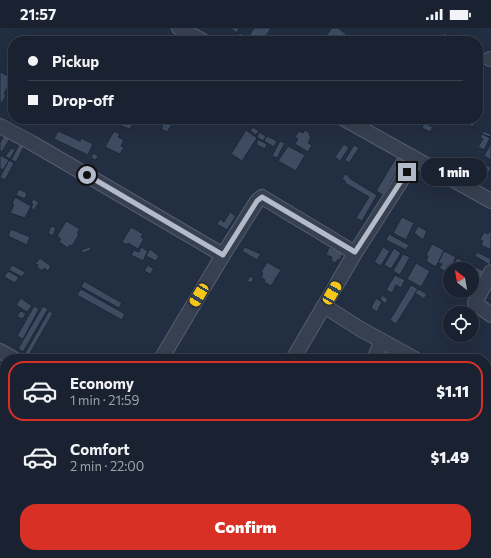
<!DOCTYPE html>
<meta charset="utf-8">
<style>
:root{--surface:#1a2231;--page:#272f3d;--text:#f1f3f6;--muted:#9fa4ab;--line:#383f4d;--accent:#d93025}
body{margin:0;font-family:Commissioner,sans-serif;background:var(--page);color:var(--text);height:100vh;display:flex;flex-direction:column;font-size:15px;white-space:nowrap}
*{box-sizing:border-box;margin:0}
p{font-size:13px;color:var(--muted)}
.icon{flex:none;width:22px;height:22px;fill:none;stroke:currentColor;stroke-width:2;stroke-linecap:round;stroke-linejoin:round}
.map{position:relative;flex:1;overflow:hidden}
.panel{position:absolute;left:0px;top:326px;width:491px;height:204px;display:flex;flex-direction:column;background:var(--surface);border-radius:16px 16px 0 0;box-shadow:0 4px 16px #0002,0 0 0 1px var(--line)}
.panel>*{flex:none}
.top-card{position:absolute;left:8px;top:8px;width:475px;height:88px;border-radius:16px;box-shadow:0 4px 16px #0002,0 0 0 1px var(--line);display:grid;align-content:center;height:88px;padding:0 20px;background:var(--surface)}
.needle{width:26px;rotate:329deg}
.controls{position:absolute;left:443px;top:234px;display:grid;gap:8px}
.controls a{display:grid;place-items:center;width:36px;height:36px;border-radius:50%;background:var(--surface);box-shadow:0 4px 16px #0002,0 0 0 1px var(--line);font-size:20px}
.end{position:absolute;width:18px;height:18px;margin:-9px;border:5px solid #b3bbcb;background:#111;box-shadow:0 0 0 2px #111}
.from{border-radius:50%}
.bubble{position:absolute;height:28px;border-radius:14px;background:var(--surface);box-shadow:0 4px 16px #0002,0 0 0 1px var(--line);font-size:13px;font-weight:800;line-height:28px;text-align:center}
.car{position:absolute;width:12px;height:24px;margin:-12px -6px;border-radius:5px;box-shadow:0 0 3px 1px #0007;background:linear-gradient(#f5c518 24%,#345 0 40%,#f5c518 0 76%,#345 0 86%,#f5c518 0)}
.top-card b{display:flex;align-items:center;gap:14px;height:38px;font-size:15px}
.top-card b+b{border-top:1px solid var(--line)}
.top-card i{width:10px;height:10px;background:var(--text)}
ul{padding:7px 0 0;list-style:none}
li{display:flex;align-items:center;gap:12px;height:60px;margin:0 8px 6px;padding:0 12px;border:2px solid transparent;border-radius:16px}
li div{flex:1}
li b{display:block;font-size:15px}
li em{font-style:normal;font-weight:800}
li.active{border-color:var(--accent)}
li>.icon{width:36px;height:36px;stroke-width:1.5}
.button{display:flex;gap:8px;margin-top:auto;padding:8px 20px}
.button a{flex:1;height:46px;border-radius:16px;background:var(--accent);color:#fff;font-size:16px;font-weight:800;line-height:46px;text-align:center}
.status{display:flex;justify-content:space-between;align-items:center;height:28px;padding:0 20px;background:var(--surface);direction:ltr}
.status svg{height:11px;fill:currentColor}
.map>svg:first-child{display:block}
.building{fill:#3e4b61;stroke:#1d2738}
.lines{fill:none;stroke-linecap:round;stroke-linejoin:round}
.minor-casing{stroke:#545e6e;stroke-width:16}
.minor{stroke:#364050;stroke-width:14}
.route{stroke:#b3bbcb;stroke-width:5}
</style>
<div class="status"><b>21:57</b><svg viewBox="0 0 49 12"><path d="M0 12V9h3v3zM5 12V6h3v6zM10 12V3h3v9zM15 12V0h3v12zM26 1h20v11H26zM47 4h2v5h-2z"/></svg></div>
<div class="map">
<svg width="491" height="530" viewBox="0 0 491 530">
<rect width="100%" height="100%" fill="#222e41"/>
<!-- building -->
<g class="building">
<path d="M230 0H239L237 5Z"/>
<path d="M254 0H271L263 13H250L247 11Z"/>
<path d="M332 0H338L346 6 340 13H322Z"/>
<path d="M239 5 245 7 242 12 235 13Z"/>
<path d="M444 5 450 8 448 12 442 9Z"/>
<path d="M312 7 316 11 314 13H307Z"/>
<path d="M0 44 12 50 4 66 6 67 2 75 0 74Z"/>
<path d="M478 81 481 83 479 87 481 88 472 99 460 92 478 91Z"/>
<path d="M124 91 133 95 130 101 118 97 119 94 114 92Z"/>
<path d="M162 91H176L167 104 161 101 163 98 159 96Z"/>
<path d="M424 95 433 99 430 104 422 100Z"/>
<path d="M253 99 259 103 256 107 250 103Z"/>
<path d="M7 102 13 105 2 124 0 123V115Z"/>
<path d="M246 102 257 110 242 133 231 126Z"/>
<path d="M305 102 310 105 309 107 311 108 308 115 312 117 308 124 295 116 298 111 295 109 299 103 303 105Z"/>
<path d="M58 103 80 113 81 110 93 116 88 127 54 111Z"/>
<path d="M114 103 120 106 118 109 124 112 121 118 124 119 120 126 105 119Z"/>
<path d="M483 103 491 106 490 109 482 106Z"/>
<path d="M259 104 266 108 263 113 257 109Z"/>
<path d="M482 106 490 110 484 122 478 119 483 111 480 110Z"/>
<path d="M267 108 277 113 274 119 264 113Z"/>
<path d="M257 111 267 116 265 121 257 117Z"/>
<path d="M21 113 26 115 16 134 11 132Z"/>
<path d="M280 113 285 115 277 130 272 128Z"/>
<path d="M491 115V132L484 128Z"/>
<path d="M344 116 349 120 340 133 335 129Z"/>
<path d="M354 117 359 120 349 135 345 132Z"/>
<path d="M288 118 305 127 296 143 278 133Z"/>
<path d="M12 120 15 122 10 131 5 128Z"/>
<path d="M93 125 98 128 96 132 91 130Z"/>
<path d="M0 127 9 132 3 142 0 140Z"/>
<path d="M397 128 404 132 383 167 376 163Z"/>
<path d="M9 132 14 135 5 152 0 149Z"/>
<path d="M487 137 491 140 488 145 483 142Z"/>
<path d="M345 146 349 148V150L377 167 362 193 356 190 369 169 345 155 346 154 342 151Z"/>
<path d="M19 161 27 165 25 171 16 167Z"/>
<path d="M15 169 31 178 25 190 10 185 14 177 12 176Z"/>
<path d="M33 171 39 174 34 182 31 180 33 176 31 175Z"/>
<path d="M230 184 236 188 227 202 217 196 220 191 224 194Z"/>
<path d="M402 189 414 195 406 212 393 205Z"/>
<path d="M66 193 80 201 77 205 79 206 72 218 70 217 68 220 59 214 61 211 57 208Z"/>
<path d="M51 198 56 200 53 208 48 205Z"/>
<path d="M418 198 427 203 423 212 414 205Z"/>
<path d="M131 199 143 206 141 209 144 211 138 221 128 215 127 217 122 214Z"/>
<path d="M11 201 30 209 27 217 8 208Z"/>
<path d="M491 201V222L481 217 483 213 480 212 484 204 488 206Z"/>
<path d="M389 206 409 217 406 222 386 212Z"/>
<path d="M432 216 444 222 436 239 426 233 428 228 426 227Z"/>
<path d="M90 219 91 222 82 225 81 222Z"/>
<path d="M141 219 148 223 143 233 131 227 134 222 139 224Z"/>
<path d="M245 219 261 226 257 232 242 223Z"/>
<path d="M329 219 343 225 340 232 338 231 336 235 331 233 332 229 326 227Z"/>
<path d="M383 219 390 223 381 238 374 234Z"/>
<path d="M394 220 401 225 391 241 384 237Z"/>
<path d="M150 221 159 228 156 233 146 228Z"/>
<path d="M444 223 456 229 448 245 439 240 442 236 438 235Z"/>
<path d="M477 224 491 231 490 237 475 228Z"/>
<path d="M403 226 410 229 400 247 393 243Z"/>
<path d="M40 230 51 238 48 243 44 240 42 243 37 239 38 237 35 236Z"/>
<path d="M457 230 470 236 468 241H451Z"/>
<path d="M267 234 281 242 271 258 264 254 265 252 261 249 263 245 261 244Z"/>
<path d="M416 235 430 243 421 259 407 251Z"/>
<path d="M12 237 25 244 22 249 9 242Z"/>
<path d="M148 237 154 241 150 246 144 243Z"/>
<path d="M471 237 486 244 478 260 472 257V241H469Z"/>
<path d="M8 243 19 249 15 255 4 249Z"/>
<path d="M395 247 405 252 401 260 396 257 392 265 386 262Z"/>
<path d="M250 248 254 250 251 255 247 253Z"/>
<path d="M84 253 122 275 119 280 81 259Z"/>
<path d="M411 257 418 261 396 296 390 292Z"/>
<path d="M81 261 125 286 122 292 77 267Z"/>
<path d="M418 261 427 266 424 271 415 265Z"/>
<path d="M382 267 388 271 385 276 380 271Z"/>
<path d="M21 270 32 278 27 284 16 277Z"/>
<path d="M376 270 382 274 377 284 371 280Z"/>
<path d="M34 278 39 281 23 311 17 308Z"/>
<path d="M43 278 48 281 23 324 18 321Z"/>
<path d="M20 283 26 285 23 291 17 289Z"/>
<path d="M49 283 53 285 28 329 24 327Z"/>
<path d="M134 525H171L156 530H136Z"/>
<rect x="281" y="525" width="18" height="5"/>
<path d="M313 525H322L318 530Z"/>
<path d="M410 525H419L416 530H407Z"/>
</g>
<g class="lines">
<!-- minor casing -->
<g class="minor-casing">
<g id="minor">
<path d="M179 0 203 13"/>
<path d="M490 31H491"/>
<path d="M344 91 491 173"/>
<path d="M0 98 32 115 223 227 257 173 262 169 355 225"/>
<path d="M491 244 475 275 491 287"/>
<path d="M324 278 362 302 415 331"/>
<path d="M0 323 14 331"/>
<path d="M161 331 223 227"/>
<path d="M293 331 355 225 415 131"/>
<path d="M374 331 382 313"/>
<path d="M486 369 491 370"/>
<path d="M486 413 491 410"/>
<path d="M0 473 5 464"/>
<path d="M354 525 363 530"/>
<path d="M177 530 179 525"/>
<path d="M212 530 227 525"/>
</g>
</g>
<!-- minor -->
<use href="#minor" class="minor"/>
</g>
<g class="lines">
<!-- route -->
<path class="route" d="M87 147 223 227 257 173 262 169 355 224 407 144"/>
</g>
</svg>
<div class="controls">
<a><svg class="needle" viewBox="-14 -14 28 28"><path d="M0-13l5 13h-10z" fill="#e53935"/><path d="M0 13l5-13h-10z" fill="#9fa4ab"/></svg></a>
<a><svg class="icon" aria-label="locate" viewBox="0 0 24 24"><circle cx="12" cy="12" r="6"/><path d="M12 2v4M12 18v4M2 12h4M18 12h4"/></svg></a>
</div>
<i class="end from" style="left:87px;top:147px"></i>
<i class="end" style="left:407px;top:144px"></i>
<div class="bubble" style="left:421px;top:130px;width:66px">1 min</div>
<i class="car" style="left:332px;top:265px;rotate:30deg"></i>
<i class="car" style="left:199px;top:267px;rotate:211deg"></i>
<div class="top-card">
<b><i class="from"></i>Pickup</b>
<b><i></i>Drop-off</b>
</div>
<section class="panel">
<ul>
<li class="active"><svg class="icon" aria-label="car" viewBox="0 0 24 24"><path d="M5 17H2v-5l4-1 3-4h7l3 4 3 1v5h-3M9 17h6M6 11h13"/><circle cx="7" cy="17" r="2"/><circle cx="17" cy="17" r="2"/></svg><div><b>Economy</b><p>1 min · 21:59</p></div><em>$1.11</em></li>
<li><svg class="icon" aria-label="car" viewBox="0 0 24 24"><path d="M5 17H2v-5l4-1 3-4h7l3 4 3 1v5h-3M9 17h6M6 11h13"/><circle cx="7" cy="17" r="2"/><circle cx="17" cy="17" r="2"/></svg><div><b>Comfort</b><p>2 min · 22:00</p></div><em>$1.49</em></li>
</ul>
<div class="button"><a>Confirm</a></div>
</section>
</div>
